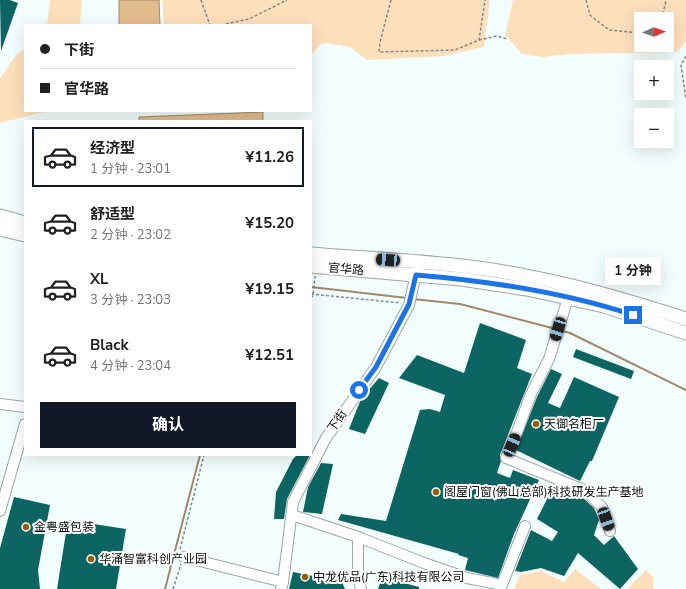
<!DOCTYPE html>
<html lang="zh">
<meta charset="utf-8">
<style>
:root{--surface:#fff;--page:#f2f2f2;--text:#202124;--muted:#757577;--line:#e0e0e0;--accent:#111827}
body{margin:0;font-family:"Nunito Sans","Noto Sans SC",sans-serif;background:var(--page);color:var(--text);height:100vh;display:flex;flex-direction:column;font-size:15px;white-space:nowrap}
*{box-sizing:border-box;margin:0}
p{font-size:13px;color:var(--muted)}
.icon{flex:none;width:22px;height:22px;fill:none;stroke:currentColor;stroke-width:2;stroke-linecap:round;stroke-linejoin:round}
.map{position:relative;flex:1;overflow:hidden}
.drawer{position:absolute;left:24px;top:120px;width:288px;height:336px;display:flex;flex-direction:column;background:var(--surface);border-radius:0px;box-shadow:0 4px 16px #0002}
.drawer>*{flex:none}
.hud{position:absolute;left:24px;top:24px;width:288px;height:88px;border-radius:0px;box-shadow:0 4px 16px #0002;display:grid;align-content:center;height:88px;padding:0 16px;background:var(--surface)}
.needle{width:26px;rotate:88deg}
.buttons{position:absolute;left:634px;top:12px;display:grid;gap:8px}
.buttons a{display:grid;place-items:center;width:40px;height:40px;border-radius:0px;background:var(--surface);box-shadow:0 4px 16px #0002;font-size:20px}
.end{position:absolute;width:18px;height:18px;margin:-9px;border:5px solid #1a73e8;background:#fff;box-shadow:0 0 0 2px #fff}
.from{border-radius:50%}
.bubble{position:absolute;height:28px;border-radius:0px;background:var(--surface);box-shadow:0 4px 16px #0002;font-size:13px;font-weight:700;line-height:28px;text-align:center}
.car{position:absolute;width:12px;height:24px;margin:-12px -6px;border-radius:5px;box-shadow:0 0 3px 1px #0007;background:linear-gradient(#222 24%,#8ab4d8 0 40%,#222 0 76%,#8ab4d8 0 86%,#222 0)}
.hud b{display:flex;align-items:center;gap:14px;height:38px;font-size:15px}
.hud b+b{border-top:1px solid var(--line)}
.hud i{width:10px;height:10px;background:var(--text)}
ul{padding:7px 0 0;list-style:none}
li{display:flex;align-items:center;gap:12px;height:60px;margin:0 8px 6px;padding:0 8px;border:2px solid transparent;border-radius:0px}
li div{flex:1}
li b{display:block;font-size:15px}
li em{font-style:normal;font-weight:700}
li.on{border-color:var(--accent)}
li>.icon{width:36px;height:36px;stroke-width:1.5}
.cta{display:flex;gap:8px;margin-top:auto;padding:8px 16px}
.cta a{flex:1;height:46px;border-radius:0px;background:var(--accent);color:#fff;font-size:16px;font-weight:700;line-height:46px;text-align:center}
.map>svg:first-child{display:block}
.green{fill:#fddfbc;fill-rule:evenodd}
.water{fill:#e3bc8e;stroke:#a28868}
.lines{fill:none;stroke-linecap:round;stroke-linejoin:round}
.stream{stroke:#a28868;stroke-width:2}
.building{fill:#0c6463}
.minor-casing{stroke:#9ba6a6;stroke-width:12}
.major-casing{stroke:#9ba6a6;stroke-width:15}
.path{stroke:#818989;stroke-width:1.5;stroke-dasharray:3 2;stroke-linecap:butt}
.minor{stroke:#fff;stroke-width:10}
.major{stroke:#fff;stroke-width:13}
.route{stroke:#1a73e8;stroke-width:5}
.poi-dot{fill:#925f11;stroke:#fff;stroke-width:1.5}
.labels{text-anchor:middle;stroke-width:4;stroke-linejoin:round;paint-order:stroke}
.street-label{font-size:12px;fill:#0b0f0f;stroke:#fff}
.poi-label{font-size:12px;fill:#0b0f0f;stroke:#fff;text-anchor:start}
</style>
<div class="map">
<svg width="686" height="589" viewBox="0 0 686 589">
<rect width="100%" height="100%" fill="#f2fefd"/>
<!-- green -->
<g class="green">
<path d="M50 0H82L80 25H47Z"/>
<path d="M162 0H490L484 47 443 56 367 60 350 47 327 43 321 44 311 55V25H164Z"/>
<path d="M513 0H686V41L677 52 571 54 542 57 522 54 505 35ZM641 19H667V45H641Z"/>
<path d="M25 49V111H54L39 113 0 123V79L16 55Z"/>
<path d="M575 569 601 589H514L520 575 541 571 564 582Z"/>
<path d="M646 570 653 577V589H627Z"/>
</g>
<!-- water -->
<g class="water">
<path d="M119 0H159L160 25H119Z"/>
<path d="M263 112V121H139V117Z"/>
</g>
<g class="lines">
<!-- stream -->
<g class="stream">
<path d="M311 287 407 298"/>
<path d="M413 299 460 304 556 329"/>
<path d="M562 331 570 333 686 390"/>
<path d="M165 589 200 455"/>
</g>
</g>
<!-- building -->
<g class="building">
<path d="M0 0H10L18 3 1 51Z"/>
<path d="M480 323 526 340 517 368 532 374 500 455 501 461 497 473 510 478 513 470 539 480 514 534 498 578 465 570 468 558 458 555 459 554 338 520 341 514 386 521 420 410 430 409 440 412 445 395 399 378 417 355 464 373Z"/>
<path d="M576 349 634 371 631 379 573 357Z"/>
<path d="M551 369 562 374 548 403 560 408 574 377 619 397 592 461H590L580 481 516 450 537 397Z"/>
<path d="M379 378 389 383 365 434 349 429 361 399Z"/>
<path d="M297 455H310L287 499 284 519H274L276 492 293 459Z"/>
<path d="M321 463 333 464 322 514 303 512 308 487Z"/>
<path d="M554 485 582 497 594 508 599 520 594 535 604 545 614 536 638 569 620 589 578 553 564 576 541 568 521 572 515 571 531 530 552 541 558 532 537 519Z"/>
<path d="M14 497 50 505 38 570 40 589H0V548Z"/>
<path d="M68 520 126 529 116 589H57Z"/>
<path d="M293 572 342 582 345 589H289Z"/>
<path d="M382 577 419 587V589H378Z"/>
</g>
<g class="lines">
<!-- minor casing -->
<g class="minor-casing">
<g id="minor">
<path d="M568 298 549 359 531 394 517 432 506 458 586 491 602 507 610 531"/>
<path d="M0 404 25 407"/>
<path d="M0 511 25 424"/>
<path d="M292 515 358 537V577L361 589"/>
<path d="M358 537 424 563 467 578 502 585 525 526"/>
<path d="M184 557 283 582"/>
<path d="M281 589 283 582 293 502 326 438 376 367 409 305 417 269"/>
</g>
</g>
<!-- major casing -->
<g class="major-casing">
<g id="major">
<path d="M0 216 25 223"/>
<path d="M0 229 25 235"/>
<path d="M311 254C384 260 459 262 531 277 584 287 635 303 686 319"/>
<path d="M311 266 461 279 527 289 604 306 686 333"/>
</g>
</g>
<!-- path -->
<g class="path">
<path d="M201 0 210 25"/>
<path d="M391 0 380 42 379 52 455 50 479 40 485 0"/>
<path d="M586 0 590 15 609 30 641 33"/>
<path d="M662 19 666 0"/>
<path d="M221 25 249 19 287 0"/>
<path d="M479 40 497 36 507 39"/>
<path d="M686 56 681 65 686 99"/>
<path d="M311 294 401 303"/>
<path d="M311 298 313 295 315 276"/>
<path d="M180 549 204 455"/>
<path d="M173 589 181 564"/>
</g>
<!-- minor -->
<use href="#minor" class="minor"/>
<!-- major -->
<use href="#major" class="major"/>
</g>
<g class="lines">
<!-- route -->
<path class="route" d="M359 390 376 367 409 304 416 275C489 281 563 292 633 315"/>
</g>
<!-- markers -->
<g class="poi-dot">
<circle cx="536" cy="424" r="4"/>
<circle cx="436" cy="492" r="4"/>
<circle cx="26" cy="527" r="4"/>
<circle cx="91" cy="559" r="4"/>
<circle cx="305" cy="577" r="4"/>
</g>
<g class="labels">
<!-- street labels -->
<g class="street-label">
<text transform="translate(346 269) rotate(5)" y="4">官华路</text>
<text transform="translate(337 421) rotate(-55)" y="4">下街</text>
</g>
<!-- poi labels -->
<g class="poi-label">
<text x="544" y="428">天御名柜厂</text>
<text x="444" y="496">阁屋门窗(佛山总部)科技研发生产基地</text>
<text x="34" y="531">金粤盛包装</text>
<text x="99" y="563">华涌智富科创产业园</text>
<text x="313" y="581">中龙优品(广东)科技有限公司</text>
</g>
</g>
</svg>
<div class="buttons">
<a><svg class="needle" viewBox="-14 -14 28 28"><path d="M0-13l5 13h-10z" fill="#e53935"/><path d="M0 13l5-13h-10z" fill="#757577"/></svg></a>
<a>+</a>
<a>−</a>
</div>
<i class="end from" style="left:359px;top:390px"></i>
<i class="end" style="left:633px;top:315px"></i>
<div class="bubble" style="left:605px;top:257px;width:56px">1 分钟</div>
<i class="car" style="left:388px;top:260px;rotate:274deg"></i>
<i class="car" style="left:558px;top:329px;rotate:197deg"></i>
<i class="car" style="left:512px;top:445px;rotate:23deg"></i>
<i class="car" style="left:606px;top:519px;rotate:160deg"></i>
<div class="hud">
<b><i class="from"></i>下街</b>
<b><i></i>官华路</b>
</div>
<section class="drawer">
<ul>
<li class="on"><svg class="icon" aria-label="car" viewBox="0 0 24 24"><path d="M5 17H2v-5l4-1 3-4h7l3 4 3 1v5h-3M9 17h6M6 11h13"/><circle cx="7" cy="17" r="2"/><circle cx="17" cy="17" r="2"/></svg><div><b>经济型</b><p>1 分钟 · 23:01</p></div><em>¥11.26</em></li>
<li><svg class="icon" aria-label="car" viewBox="0 0 24 24"><path d="M5 17H2v-5l4-1 3-4h7l3 4 3 1v5h-3M9 17h6M6 11h13"/><circle cx="7" cy="17" r="2"/><circle cx="17" cy="17" r="2"/></svg><div><b>舒适型</b><p>2 分钟 · 23:02</p></div><em>¥15.20</em></li>
<li><svg class="icon" aria-label="car" viewBox="0 0 24 24"><path d="M5 17H2v-5l4-1 3-4h7l3 4 3 1v5h-3M9 17h6M6 11h13"/><circle cx="7" cy="17" r="2"/><circle cx="17" cy="17" r="2"/></svg><div><b>XL</b><p>3 分钟 · 23:03</p></div><em>¥19.15</em></li>
<li><svg class="icon" aria-label="car" viewBox="0 0 24 24"><path d="M5 17H2v-5l4-1 3-4h7l3 4 3 1v5h-3M9 17h6M6 11h13"/><circle cx="7" cy="17" r="2"/><circle cx="17" cy="17" r="2"/></svg><div><b>Black</b><p>4 分钟 · 23:04</p></div><em>¥12.51</em></li>
</ul>
<div class="cta"><a>确认</a></div>
</section>
</div>
